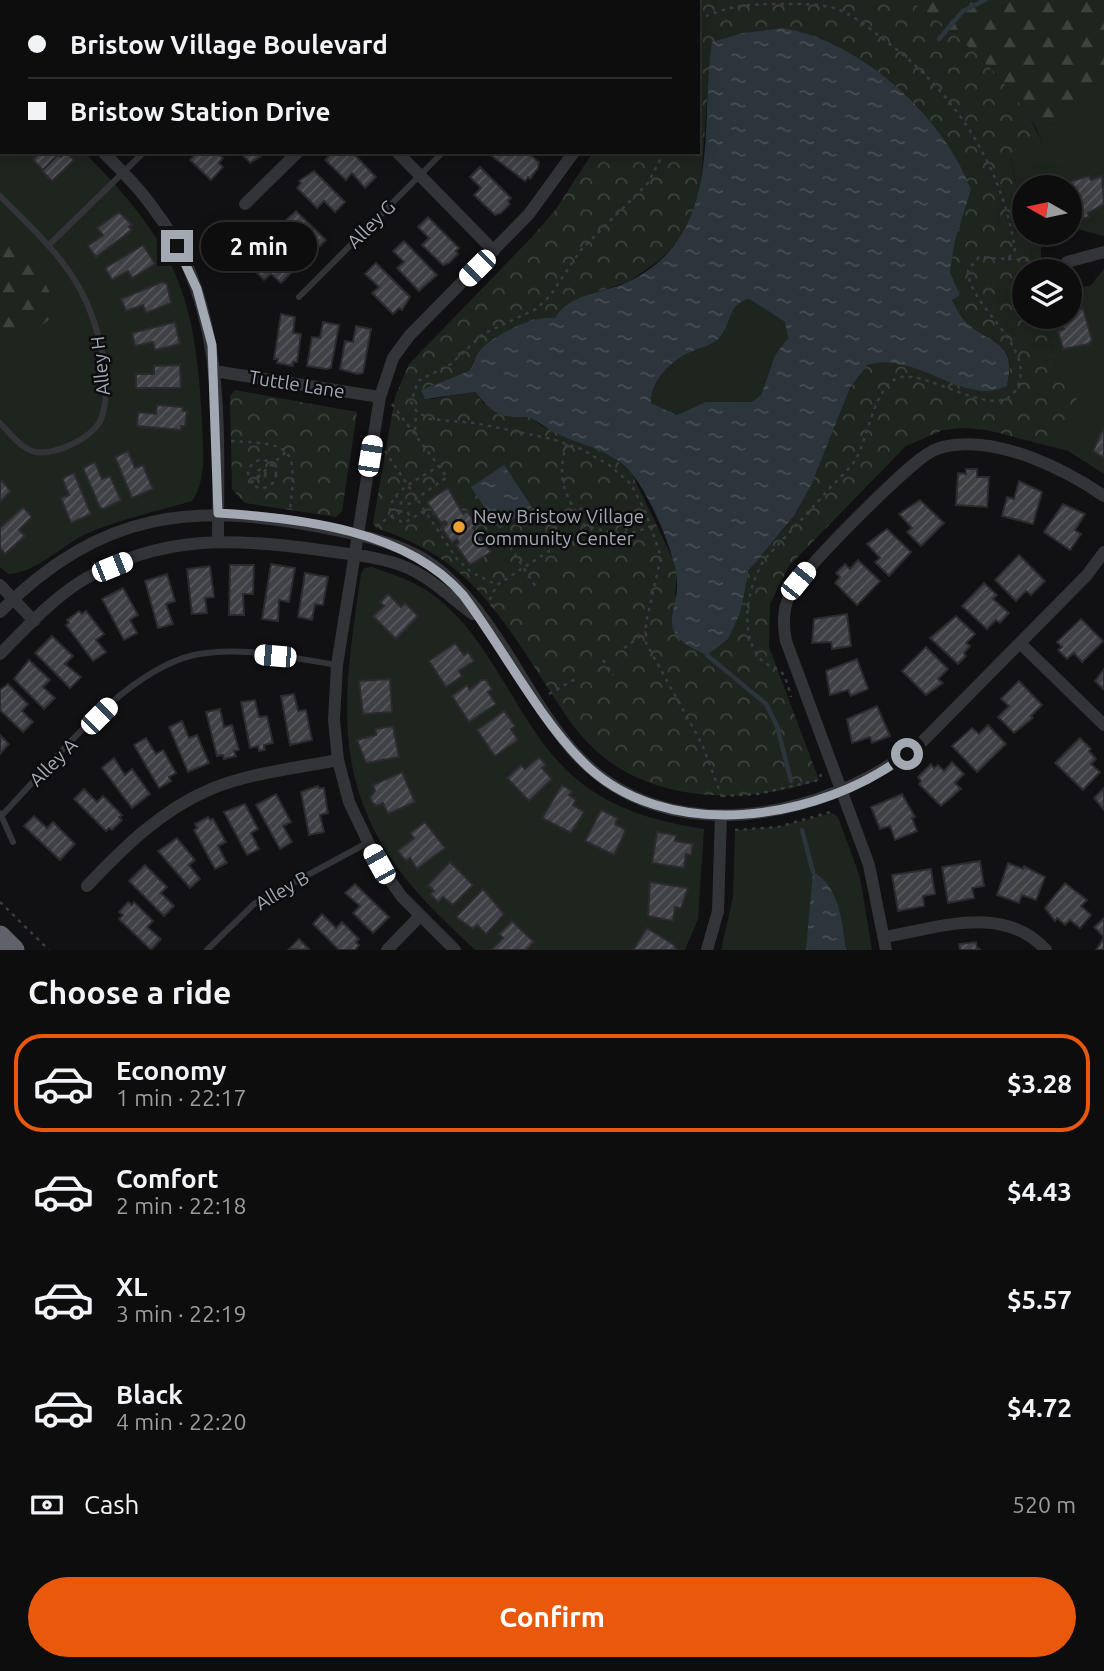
<!DOCTYPE html>
<meta charset="utf-8">
<style>
:root{--surface:#0d0d0e;--page:#1b1b1c;--text:#f1f3f6;--muted:#9a9c9e;--line:#2d2d2e;--accent:#ea580c}
body{margin:0;font-family:Ubuntu,sans-serif;background:var(--page);color:var(--text);height:100vh;display:flex;flex-direction:column;font-size:26px;white-space:nowrap}
*{box-sizing:border-box;margin:0}
p{font-size:23px;color:var(--muted)}
.icon{flex:none;width:38px;height:38px;fill:none;stroke:currentColor;stroke-width:2;stroke-linecap:round;stroke-linejoin:round}
.map{position:relative;height:950px;overflow:hidden}
.sheet{display:flex;flex-direction:column;background:var(--surface);flex:1}
.sheet>*{flex:none}
.banner{position:absolute;left:0px;top:0px;width:700px;height:154px;box-shadow:0 4px 18px #0003,0 0 0 2px var(--line);display:grid;align-content:center;height:154px;padding:0 28px;background:var(--surface)}
.needle{width:46px;rotate:279deg}
.buttons{position:absolute;left:1012px;top:175px;display:grid;gap:14px}
.buttons a{display:grid;place-items:center;width:70px;height:70px;border-radius:50%;background:var(--surface);box-shadow:0 4px 18px #0003,0 0 0 2px var(--line);font-size:35px}
.end{position:absolute;width:32px;height:32px;margin:-16px;border:9px solid #a3a9b3;background:#111;box-shadow:0 0 0 4px #111}
.from{border-radius:50%}
.bubble{position:absolute;height:49px;border-radius:24px;background:var(--surface);box-shadow:0 4px 18px #0003,0 0 0 2px var(--line);font-size:23px;font-weight:700;line-height:49px;text-align:center}
.car{position:absolute;width:21px;height:42px;margin:-21px -10px;border-radius:9px;box-shadow:0 0 5px 2px #0007;background:linear-gradient(#fff 24%,#345 0 40%,#fff 0 76%,#345 0 86%,#fff 0)}
.banner b{display:flex;align-items:center;gap:24px;height:66px;font-size:26px}
.banner b+b{border-top:2px solid var(--line)}
.banner i{width:18px;height:18px;background:var(--text)}
ul{padding:0;list-style:none}
li{display:flex;align-items:center;gap:21px;height:98px;margin:0 14px 10px;padding:0 14px;border:4px solid transparent;border-radius:28px}
li div{flex:1}
li b{display:block;font-size:26px}
li em{font-style:normal;font-weight:700}
li.current{border-color:var(--accent)}
li>.icon{width:63px;height:63px;stroke-width:1.5}
h2{padding:0 28px;font-size:32px;line-height:84px}
.pay{display:flex;align-items:center;gap:18px;height:77px;padding:0 28px;font-size:26px}
.pay p{margin-inline-start:auto}
.button{display:flex;gap:14px;margin-top:auto;padding:14px 28px}
.button a{flex:1;height:80px;border-radius:42px;background:var(--accent);color:#fff;font-size:28px;font-weight:700;line-height:80px;text-align:center}
.map>svg:first-child{display:block}
.grass{fill:#1e251e}
.forest{fill:url(#forest-firs)}
.park{fill:url(#park-crowns);fill-rule:evenodd}
.water{fill:url(#water-ripples);fill-rule:evenodd}
.lines{fill:none;stroke-linecap:round;stroke-linejoin:round}
.stream{stroke:#2b353b;stroke-width:4.5}
.building{fill:url(#building-hatch);stroke:#2b2b2f;stroke-width:2}
.path{stroke:#383b3f;stroke-width:2.5;stroke-dasharray:3.5 5;stroke-linecap:butt}
.lane{stroke:#323438;stroke-width:6}
.street{stroke:#323438;stroke-width:12}
.highway{stroke:#5f6268;stroke-width:21}
.route{stroke:#a3a9b3;stroke-width:9}
.poi-dot{fill:#eba131;stroke:#0c0c0e;stroke-width:2.5}
.labels{text-anchor:middle;stroke-width:5;stroke-linejoin:round;paint-order:stroke}
.street-label{font-size:19px;fill:#a3a9b3;stroke:#0c0c0e}
.poi-label{font-size:19px;fill:#a3a9b3;stroke:#0c0c0e;text-anchor:start}
</style>
<div class="map">
<svg width="1104" height="950" viewBox="0 0 1104 950">
<defs>
<pattern id="forest-firs" width="22" height="20" patternUnits="userSpaceOnUse" patternTransform="scale(1.75)"><rect width="22" height="20" fill="#1e251e"/><path d="M5 1l3.5 6h-7zM16 11l3.5 6h-7z" fill="#3c423c"/></pattern>
<pattern id="park-crowns" width="20" height="18" patternUnits="userSpaceOnUse" patternTransform="scale(1.75)"><rect width="20" height="18" fill="#1e251e"/><path d="M2 6a3 3 0 1 1 6 0M12 15a3 3 0 1 1 6 0" fill="none" stroke="#3c423c"/></pattern>
<pattern id="water-ripples" width="26" height="14" patternUnits="userSpaceOnUse" patternTransform="scale(1.75)"><rect width="26" height="14" fill="#2b353b"/><path d="M2 4q2-2 4 0t4 0M15 11q2-2 4 0t4 0" fill="none" stroke="#474f55"/></pattern>
<pattern id="building-hatch" width="6" height="6" patternUnits="userSpaceOnUse" patternTransform="scale(1.75)"><rect width="6" height="6" fill="#404146"/><path d="M-1 1l2-2M0 6l6-6M5 7l2-2" fill="none" stroke="#585a5e"/></pattern>
</defs>
<rect width="100%" height="100%" fill="#111113"/>
<!-- grass -->
<g class="grass">
<path d="M0 68 2 152H84C175 244 196 293 202 423 203 450 207 479 192 501 155 512 119 519 84 535 58 548 38 572 8 574L0 567Z"/>
<path d="M1104 91V236L1069 227V187H1024V217L1010 157 1043 145 1036 127 1058 123 1100 97Z"/>
<path d="M1027 233H1053L1041 248V271H1035Z"/>
<path d="M1104 269V474L1068 451 1049 446 1083 387 1058 374 1043 317H1069V291L1091 285Z"/>
<path d="M749 299 785 322 788 338 775 355 761 395 752 402C726 401 701 403 677 415L651 403C652 380 671 359 693 351 704 346 713 346 721 336 732 322 728 304 749 299Z"/>
<path d="M372 567C391 574 409 579 426 590 501 639 518 744 594 792 628 814 666 823 704 829L698 919 685 950H475C453 929 430 908 411 885 327 784 344 693 361 574L364 568Z"/>
<path d="M832 813 838 817 860 877 872 950H721L733 897 735 830 778 827Z"/>
</g>
<!-- forest -->
<g class="forest">
<path d="M908 0H1104V91L1100 97 1058 123 1036 127C1001 80 959 31 908 0Z"/>
<path d="M5 241C21 245 62 298 53 315 48 323 38 327 31 331 20 338 13 344 1 342L0 337V247Z"/>
</g>
<!-- park -->
<g class="park">
<path d="M642 0H908C956 29 1023 93 1043 145L1010 158 1024 217V233H1027L1035 271H1024V317H1043L1058 374 1084 387 1049 446 987 430 963 428 943 430 906 446 789 566 770 604 769 647 819 780C745 805 649 804 590 745 573 728 559 705 546 685 497 610 467 557 376 528L373 523 395 397 409 364 532 237 556 209 593 152H698V2ZM710 60 918 107 947 148 971 190 955 241 950 272 960 294 952 299C956 307 961 317 967 323 993 346 1018 341 1007 386 965 407 916 350 867 365 831 406 823 467 795 514 783 535 759 551 749 572 730 612 750 621 707 655L675 594 677 576 673 559 632 474 611 455 542 426 529 417H513L483 403 475 392 431 399 421 390 469 371 474 360 555 318 591 294 630 281 661 259 682 236 696 209 702 170Z"/>
<path d="M235 390 357 412 342 511 336 517 245 503 232 489 230 396Z"/>
</g>
<!-- water -->
<g class="water">
<path d="M783 28C861 41 944 117 971 190L955 241 950 272 960 295 952 300C956 307 961 318 967 323 993 346 1017 341 1007 386 965 408 916 350 867 365L850 388 811 485 794 516 749 570 740 613 728 639 707 655C647 630 684 612 676 572 671 545 650 496 632 474 614 451 584 446 558 434 548 430 540 422 530 418 525 416 519 418 514 417 495 416 487 406 475 392L425 399 421 390 469 371C474 363 476 354 483 347 499 333 534 315 555 318 569 293 606 293 630 281 725 233 699 128 712 42L743 33ZM749 299 785 322 788 338 775 355 761 395 752 402H706L677 415 651 403C651 380 672 359 693 351 704 346 713 346 721 336 732 322 728 304 749 299Z"/>
<path d="M504 465 532 507 499 529 471 487Z"/>
<path d="M813 872C840 887 842 922 846 950H806Z"/>
</g>
<g class="lines">
<!-- stream -->
<g class="stream">
<path d="M939 39 963 11 985 0"/>
<path d="M707 655 766 704 777 726 791 781"/>
<path d="M802 830 813 872"/>
</g>
</g>
<!-- building -->
<g class="building">
<path d="M40 152H60L43 170 33 160Z"/>
<path d="M66 152 74 160 52 181 42 171 58 155 61 157Z"/>
<path d="M194 152H217L223 158 219 163 223 167 211 180 190 160 196 154Z"/>
<path d="M240 152H262L263 155 250 163Z"/>
<path d="M333 152H352L376 177 365 188 352 173 346 180 325 160Z"/>
<path d="M491 152H526L539 162 538 168 530 179 528 177 525 181 489 154Z"/>
<path d="M480 167 511 198 508 201 510 204 501 213 495 215 474 195 481 188 470 177Z"/>
<path d="M314 171 345 202 335 212 324 201 317 208 297 188 301 183 299 181Z"/>
<path d="M1089 176 1091 180 1102 176 1104 204 1088 213 1089 217 1078 220 1068 182Z"/>
<path d="M1046 181 1051 182 1052 187H1033Z"/>
<path d="M296 211 326 240 315 251 305 241 298 247 278 227Z"/>
<path d="M119 212 132 225 129 227 132 230 96 257 88 246 103 235 97 228Z"/>
<path d="M428 217 459 248 456 251 458 254 449 263 443 265 422 245 429 238 418 227Z"/>
<path d="M404 241 437 275 419 291 397 268 404 262 393 251Z"/>
<path d="M261 244 291 273 281 283 271 274 264 280 244 260Z"/>
<path d="M143 245 155 264 132 278 128 271 112 280 105 268Z"/>
<path d="M376 263 410 297 402 310 399 308 393 314 372 293 379 287 365 274Z"/>
<path d="M162 282 167 284 171 303 146 313 143 305 126 311 121 299Z"/>
<path d="M1069 308 1071 312 1083 308 1092 340 1089 344 1063 349 1058 331 1064 329 1058 317H1069Z"/>
<path d="M281 314 295 317 293 333 301 334 297 362H293V366L277 363 278 359H274Z"/>
<path d="M175 322 180 344 155 350 153 342 135 346 132 333Z"/>
<path d="M323 322 339 325 331 368 326 369 307 366 312 337 320 338Z"/>
<path d="M356 326 371 329 363 373 357 374 340 369 345 341 353 342Z"/>
<path d="M180 365 181 388H136V374H154V366Z"/>
<path d="M157 405 183 407V411H187L185 426H181V430L137 426 138 412 156 414Z"/>
<path d="M1103 429H1104V458L1093 451Z"/>
<path d="M128 451 135 468 143 465 153 489 132 498 115 457Z"/>
<path d="M95 462 102 479 110 476 121 500 104 509 100 508 83 468Z"/>
<path d="M966 469H977V477H989L987 507 956 505 958 473 966 474Z"/>
<path d="M74 473 91 514 71 523 61 498 69 495 62 478Z"/>
<path d="M2 481 11 491 0 502V483Z"/>
<path d="M1019 481 1042 492 1033 524 1002 516 1007 497 1014 499Z"/>
<path d="M448 488 463 514 467 511 477 525 473 528 491 552 470 565 456 545 459 543 457 539 452 543 442 528 447 524 445 521 441 523 427 502Z"/>
<path d="M920 500 944 523 921 546 907 532 912 528 899 514Z"/>
<path d="M1063 504 1085 514 1075 530 1081 534 1070 550 1044 532Z"/>
<path d="M23 507 32 517 19 530 25 536 5 554 0 548V528Z"/>
<path d="M887 529 911 552 889 576 875 562 880 558 867 544Z"/>
<path d="M1019 555 1045 581 1031 595 1026 591 1016 601 995 580Z"/>
<path d="M858 560 880 581 857 605 835 583 840 577 836 573 845 564 850 569Z"/>
<path d="M271 564 295 568 289 602 279 600 278 621 262 619Z"/>
<path d="M230 565H254L253 594H243L244 615H229Z"/>
<path d="M210 566 214 597 205 598 207 613 192 614 187 569Z"/>
<path d="M305 573 328 577 323 605 315 604 312 620 298 617Z"/>
<path d="M167 574 175 601 166 604 173 624 158 628 145 581Z"/>
<path d="M984 583 997 595 993 599 1009 613 1000 623 996 620 987 629 962 606Z"/>
<path d="M123 588 138 615 130 620 137 633 124 640 102 599Z"/>
<path d="M388 594 401 607 405 603 418 616 396 639 373 616 384 606 380 602Z"/>
<path d="M79 611 82 614 86 611 104 634 96 640 106 652 93 661 66 625 69 623 67 620Z"/>
<path d="M847 614 851 646 832 649 831 642 812 643 814 619Z"/>
<path d="M956 616 975 634 966 643 970 646 964 653 966 656 958 664 930 638Z"/>
<path d="M1081 619 1103 641 1082 662 1074 653 1067 659 1058 650 1062 647 1057 642Z"/>
<path d="M52 636 73 656 65 664 81 677 70 688 35 653Z"/>
<path d="M455 643 464 655 468 652 474 661 459 671 462 676 446 687 429 661Z"/>
<path d="M926 647 948 669 938 679 943 683 926 695 902 671Z"/>
<path d="M857 659 868 689 851 696 848 690 830 695 826 671Z"/>
<path d="M29 660 50 680 43 687 55 698 44 709 14 679Z"/>
<path d="M1104 669V689H1103L1095 681Z"/>
<path d="M390 679 392 712 363 714 359 681Z"/>
<path d="M481 680H486L492 689 488 692 496 704 469 722 452 696 467 685 470 690Z"/>
<path d="M1019 681 1042 705 1031 716 1033 718 1014 733 998 717 1009 706 1001 699Z"/>
<path d="M8 684 28 704 22 711 33 722 23 732 0 710V690Z"/>
<path d="M294 694 298 711 306 710 312 740 290 745 281 696Z"/>
<path d="M255 700 259 717 267 716 273 743 264 745 265 750 259 751 258 746 250 748 241 702Z"/>
<path d="M877 706 890 736 872 743 870 737 852 743 847 719Z"/>
<path d="M220 709 224 727 232 725 239 750 234 751 236 756 224 759 223 755 217 756 206 712Z"/>
<path d="M504 711 515 726 511 729 518 740 495 756 477 730Z"/>
<path d="M182 721 189 738 197 735 209 763 188 772 169 727Z"/>
<path d="M988 725 1006 744 977 772 952 746 972 728 979 734Z"/>
<path d="M393 726 399 757 366 763 357 740 376 735 375 729Z"/>
<path d="M0 735 9 744 0 754Z"/>
<path d="M146 738 156 754 163 750 176 773 169 777 171 781 159 788 134 745Z"/>
<path d="M1080 738 1091 749 1089 751 1096 759 1091 764 1100 772 1083 790 1055 763Z"/>
<path d="M539 757 546 765 542 768 552 779 529 801 507 778 521 765 525 769Z"/>
<path d="M114 758 125 775 132 769 150 794 132 808 102 768Z"/>
<path d="M952 762 964 774 955 783 961 789 941 806 919 784 921 781 918 777 931 764 934 768 938 765 944 771Z"/>
<path d="M402 772 415 802 388 814 383 803 376 806 372 802 370 797 375 791 373 785Z"/>
<path d="M562 785 572 791 569 795 576 800 573 805 584 812 571 833 542 818Z"/>
<path d="M318 786 319 788H324L328 813 320 815 324 832 309 835 301 792Z"/>
<path d="M1104 788V810L1094 798Z"/>
<path d="M84 789 97 802 103 796 122 815 119 817 122 820 112 830 109 828 106 831 74 799Z"/>
<path d="M276 794 291 822 283 826 292 842 280 849 256 805Z"/>
<path d="M902 794 915 817 912 818 917 831 895 840 890 826 880 829 871 807Z"/>
<path d="M245 804 258 829 251 833 259 849 247 855 224 812Z"/>
<path d="M601 810 618 818 615 824 626 830 614 855 585 841Z"/>
<path d="M34 816 47 828 53 822 75 844 60 860 24 826Z"/>
<path d="M208 817 210 820 213 819 226 842 218 846 227 863 215 869 194 830 197 828 195 824Z"/>
<path d="M425 822 445 848 417 869 410 858 406 861 398 851 414 838 410 833Z"/>
<path d="M657 832 676 835 675 841 693 844 691 855 686 854 684 868 652 863Z"/>
<path d="M177 838 195 860 189 865 200 879 190 888 158 851Z"/>
<path d="M980 861 984 886 972 888 974 898 948 903 942 867Z"/>
<path d="M450 862 473 885 453 905 443 897 438 902 430 894 434 891 428 885Z"/>
<path d="M1008 863 1023 869 1024 866 1045 877 1036 900 1022 895 1019 903 997 895Z"/>
<path d="M145 865 167 887 161 893 174 906 164 916 129 881Z"/>
<path d="M931 869 935 894 923 896 924 906 898 911 892 875Z"/>
<path d="M650 882 688 888 681 908 675 907 673 921 648 916Z"/>
<path d="M1065 883 1087 900 1081 906 1091 915 1080 928 1070 920 1065 925 1057 918 1055 921 1045 908Z"/>
<path d="M355 884 389 917 373 933 353 913 360 906 345 893Z"/>
<path d="M483 889 504 914 486 934 477 925 473 929 456 917Z"/>
<path d="M128 902 132 905 134 902 153 921 147 927 161 939 151 950 119 919 123 915 119 912Z"/>
<path d="M322 914 336 928 342 922 359 939 356 942 359 945 355 950H339L313 924Z"/>
<path d="M1104 918V950H1096L1104 937 1094 927Z"/>
<path d="M512 921 534 942 526 950H491L503 938 499 934Z"/>
<path d="M647 928 674 945 677 950H633Z"/>
<path d="M299 939 309 949 308 950 289 949Z"/>
<path d="M976 942 977 948 981 950H960L959 944Z"/>
</g>
<g class="lines">
<!-- path -->
<g class="path">
<path d="M39 0V2"/>
<path d="M58 0 60 2"/>
<path d="M10 2 12 0"/>
<path d="M128 2 130 0"/>
<path d="M0 11 2 10"/>
<path d="M0 20H2"/>
<path d="M698 20C723 7 747 4 775 4 794 4 815 3 834 8 851 13 869 28 883 39 953 90 1002 164 1015 250L1008 259 979 257 968 270C968 306 1032 343 1019 383 1004 430 928 367 898 378 875 386 868 436 857 457 851 468 838 479 829 489 808 513 786 536 764 560 748 587 739 628 758 656 765 666 772 665 780 671 786 675 789 690 791 697"/>
<path d="M0 26 2 28"/>
<path d="M664 152 648 183 580 251 550 296 536 309 483 334 451 364 418 381 411 402 417 412 430 419 475 423 552 439 581 449 609 465 631 484 646 513 661 557 646 623V643L702 744 723 800"/>
<path d="M1008 259 1053 262"/>
<path d="M392 404 447 477 409 504 401 503"/>
<path d="M415 430 416 413"/>
<path d="M231 441C294 444 297 447 290 510"/>
<path d="M567 444C555 478 566 498 585 526 610 532 627 538 651 526"/>
<path d="M385 451 457 559 471 572 497 585"/>
<circle cx="262" cy="474" r="14"/>
<circle cx="261" cy="474" r="4.5"/>
<path d="M251 483 287 451"/>
<path d="M399 511 408 513 412 520"/>
<path d="M424 511 404 523 392 517C381 494 423 477 439 466"/>
<path d="M376 526 399 511 401 503 396 495"/>
<path d="M510 547 536 587"/>
<path d="M493 607 489 601 497 585 549 551 539 537 582 508"/>
<path d="M624 648 646 632"/>
<path d="M603 660 613 675"/>
<path d="M549 694 579 677"/>
<path d="M722 796 758 794 819 780 821 774"/>
<path d="M735 830 778 827 834 811"/>
<path d="M0 902 49 950"/>
</g>
<!-- lane -->
<g class="lane">
<path d="M296 2 298 0"/>
<path d="M514 2V0"/>
<path d="M0 196C37 233 77 268 93 319 103 348 112 388 101 419 94 438 51 458 32 451 19 446 9 432 0 423"/>
<path d="M49 245 144 152"/>
<path d="M299 297 443 152"/>
<path d="M0 813 13 842"/>
<path d="M3 814C52 763 124 671 194 655 239 645 292 658 337 665"/>
<path d="M207 950 254 904 367 843"/>
</g>
<!-- street -->
<g class="street">
<path d="M148 2 150 0"/>
<path d="M409 2 410 0"/>
<path d="M624 2 625 0"/>
<path d="M0 48 2 50"/>
<path d="M103 152C122 171 141 190 156 212 227 305 218 429 218 540"/>
<path d="M397 152 494 251"/>
<path d="M245 204 298 152"/>
<path d="M1067 262 1104 252"/>
<path d="M214 371 380 397"/>
<path d="M0 585 34 621"/>
<path d="M0 612C101 510 195 501 330 529 370 537 414 546 445 575 499 623 526 697 573 751 664 854 824 819 920 744L1087 575 1104 552"/>
<path d="M1020 643 1104 725"/>
<path d="M0 654C26 628 52 599 83 580 161 534 235 538 320 550 347 554 377 556 403 566 429 576 450 597 473 614"/>
<path d="M87 886C123 848 161 810 211 789 250 773 296 768 338 760"/>
<path d="M884 937C939 928 1004 903 1046 950"/>
<path d="M387 950 420 916"/>
<path d="M455 950 402 897 379 865 349 802 338 760 334 720 337 665 380 397 393 358 409 336 529 214 574 152"/>
<path d="M707 950 718 911 721 815"/>
<path d="M886 950 869 865 786 641C783 626 783 608 790 594 801 571 906 466 929 453 937 448 945 446 954 445 1003 439 1065 469 1104 496"/>
</g>
<!-- highway -->
<path class="highway" d="M0 936 14 950"/>
</g>
<g class="lines">
<!-- route -->
<path class="route" d="M177 246 197 289 212 345 218 513C300 518 407 530 463 595 502 647 537 715 581 760 664 846 821 821 907 754"/>
</g>
<!-- markers -->
<circle class="poi-dot" cx="459" cy="527" r="7"/>
<g class="labels">
<!-- street labels -->
<g class="street-label">
<text transform="translate(371 224) rotate(-45)" y="7">Alley G</text>
<text transform="translate(100 366) rotate(-96)" y="7">Alley H</text>
<text transform="translate(297 384) rotate(9)" y="7">Tuttle Lane</text>
<text transform="translate(53 762) rotate(-45)" y="7">Alley A</text>
<text transform="translate(282 890) rotate(-30)" y="7">Alley B</text>
</g>
<!-- poi labels -->
<g class="poi-label">
<text x="473" y="523">New Bristow Village<tspan x="473" dy="22">Community Center</tspan></text>
</g>
</g>
</svg>
<div class="buttons">
<a><svg class="needle" viewBox="-14 -14 28 28"><path d="M0-13l5 13h-10z" fill="#e53935"/><path d="M0 13l5-13h-10z" fill="#9a9c9e"/></svg></a>
<a><svg class="icon" aria-label="layers" viewBox="0 0 24 24"><path d="M12 4l9 5-9 5-9-5zM3 14l9 5 9-5"/></svg></a>
</div>
<i class="end from" style="left:907px;top:754px"></i>
<i class="end" style="left:177px;top:246px"></i>
<div class="bubble" style="left:201px;top:222px;width:116px">2 min</div>
<i class="car" style="left:477px;top:268px;rotate:225deg"></i>
<i class="car" style="left:370px;top:456px;rotate:9deg"></i>
<i class="car" style="left:112px;top:567px;rotate:68deg"></i>
<i class="car" style="left:798px;top:581px;rotate:39deg"></i>
<i class="car" style="left:275px;top:656px;rotate:275deg"></i>
<i class="car" style="left:99px;top:716px;rotate:45deg"></i>
<i class="car" style="left:379px;top:864px;rotate:331deg"></i>
<div class="banner">
<b><i class="from"></i>Bristow Village Boulevard</b>
<b><i></i>Bristow Station Drive</b>
</div>
</div>
<section class="sheet">
<h2>Choose a ride</h2>
<ul>
<li class="current"><svg class="icon" aria-label="car" viewBox="0 0 24 24"><path d="M5 17H2v-5l4-1 3-4h7l3 4 3 1v5h-3M9 17h6M6 11h13"/><circle cx="7" cy="17" r="2"/><circle cx="17" cy="17" r="2"/></svg><div><b>Economy</b><p>1 min · 22:17</p></div><em>$3.28</em></li>
<li><svg class="icon" aria-label="car" viewBox="0 0 24 24"><path d="M5 17H2v-5l4-1 3-4h7l3 4 3 1v5h-3M9 17h6M6 11h13"/><circle cx="7" cy="17" r="2"/><circle cx="17" cy="17" r="2"/></svg><div><b>Comfort</b><p>2 min · 22:18</p></div><em>$4.43</em></li>
<li><svg class="icon" aria-label="car" viewBox="0 0 24 24"><path d="M5 17H2v-5l4-1 3-4h7l3 4 3 1v5h-3M9 17h6M6 11h13"/><circle cx="7" cy="17" r="2"/><circle cx="17" cy="17" r="2"/></svg><div><b>XL</b><p>3 min · 22:19</p></div><em>$5.57</em></li>
<li><svg class="icon" aria-label="car" viewBox="0 0 24 24"><path d="M5 17H2v-5l4-1 3-4h7l3 4 3 1v5h-3M9 17h6M6 11h13"/><circle cx="7" cy="17" r="2"/><circle cx="17" cy="17" r="2"/></svg><div><b>Black</b><p>4 min · 22:20</p></div><em>$4.72</em></li>
</ul>
<div class="pay"><svg class="icon" aria-label="cash" viewBox="0 0 24 24"><path d="M3 7h18v10H3z"/><circle cx="12" cy="12" r="2"/></svg>Cash<p>520 m</p></div>
<div class="button"><a>Confirm</a></div>
</section>
